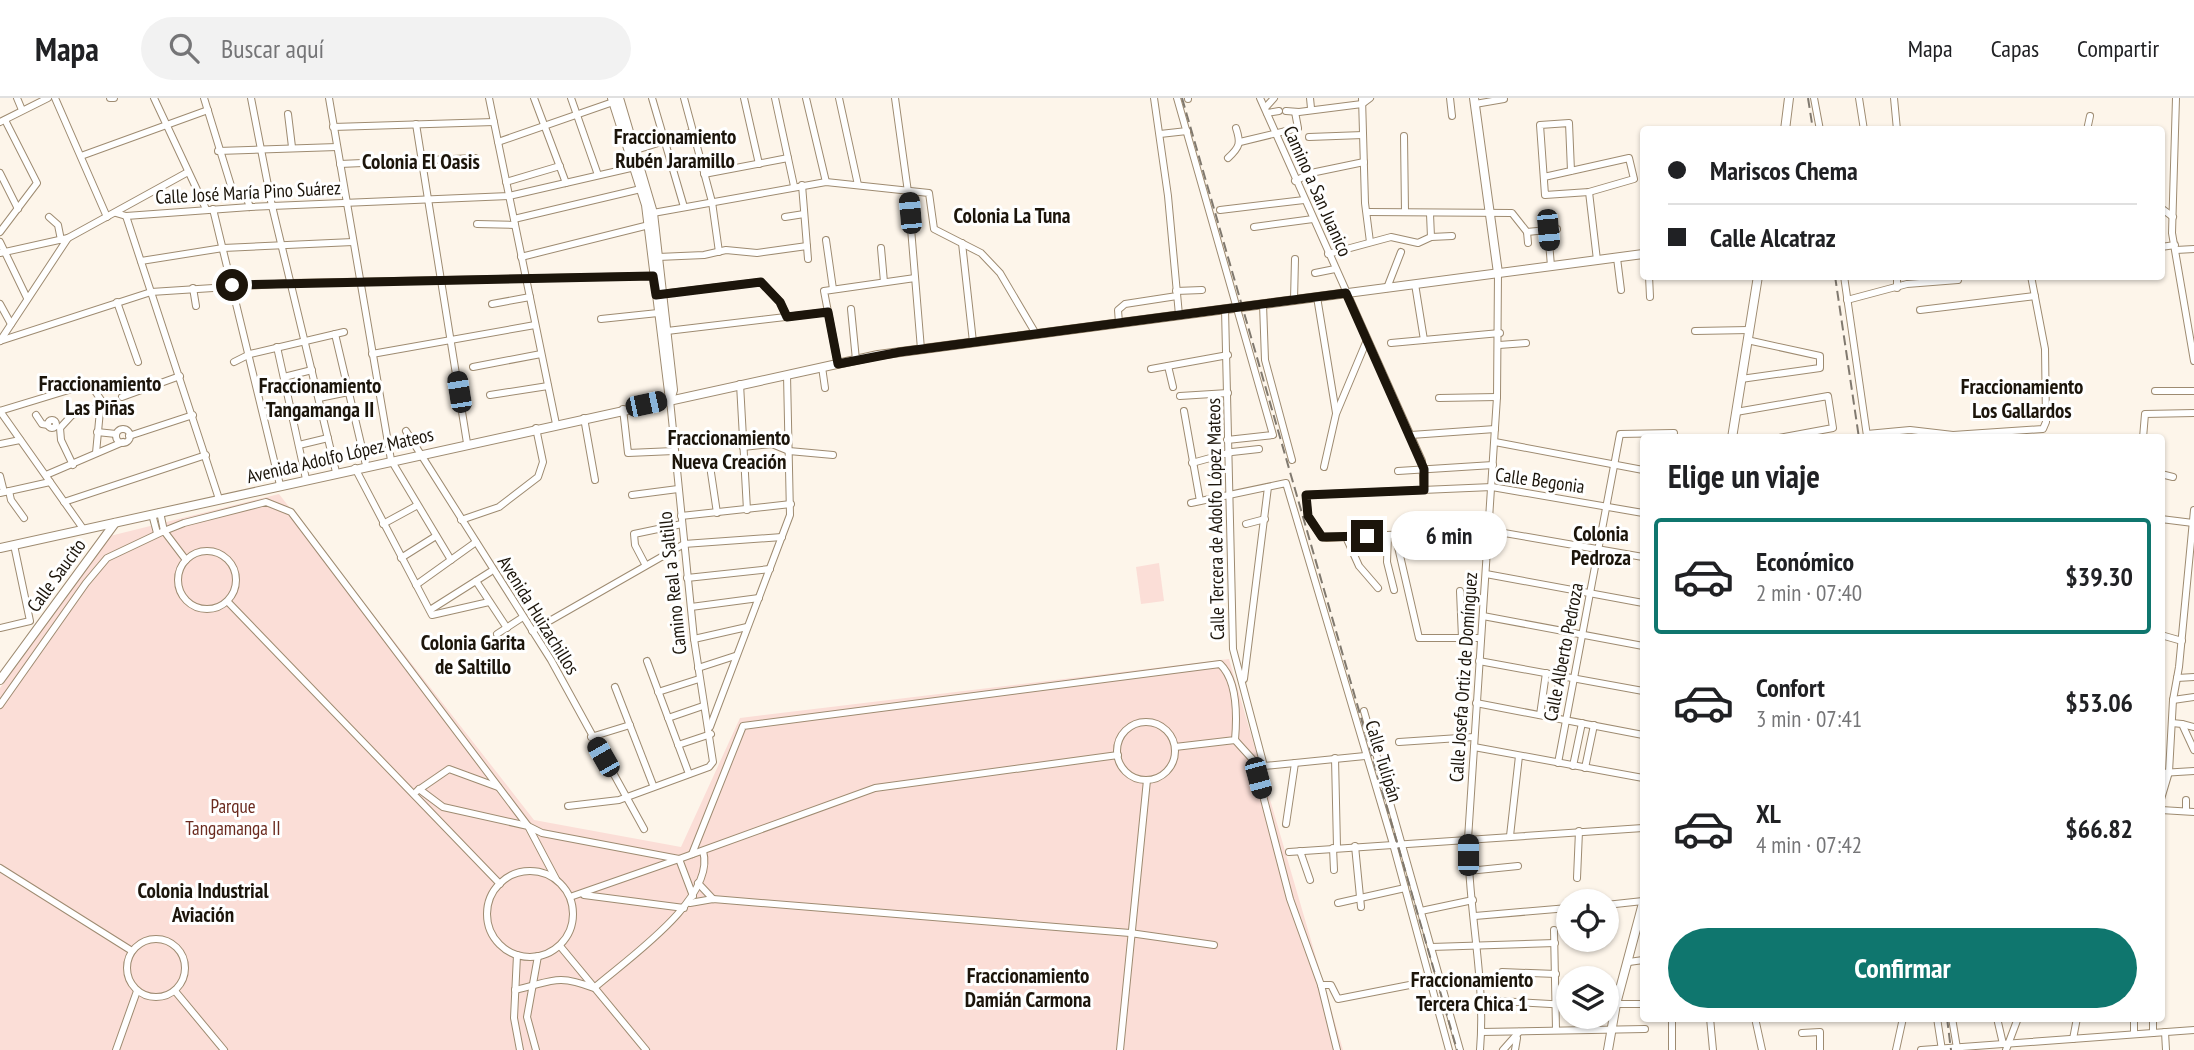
<!DOCTYPE html>
<html lang="es">
<meta charset="utf-8">
<style>
:root{--surface:#fff;--page:#f2f2f2;--text:#202124;--muted:#757577;--line:#e0e0e0;--accent:#0f766e}
body{margin:0;font-family:"PT Sans Narrow",sans-serif;background:var(--page);color:var(--text);height:100vh;display:flex;flex-direction:column;font-size:26px;white-space:nowrap}
*{box-sizing:border-box;margin:0}
p{font-size:23px;color:var(--muted)}
.icon{flex:none;width:38px;height:38px;fill:none;stroke:currentColor;stroke-width:2;stroke-linecap:round;stroke-linejoin:round}
.map{position:relative;flex:1;overflow:hidden}
.details{position:absolute;left:1640px;top:336px;width:525px;height:588px;display:flex;flex-direction:column;background:var(--surface);border-radius:7px;box-shadow:0 2px 5px #0004}
.details>*{flex:none}
.banner{position:absolute;left:1640px;top:28px;width:525px;height:154px;border-radius:7px;box-shadow:0 2px 5px #0004;display:grid;align-content:center;height:154px;padding:0 28px;background:var(--surface)}
.controls{position:absolute;left:1556px;top:791px;display:grid;gap:14px}
.controls a{display:grid;place-items:center;width:63px;height:63px;border-radius:50%;background:var(--surface);box-shadow:0 2px 5px #0004;font-size:35px}
.end{position:absolute;width:32px;height:32px;margin:-16px;border:9px solid #1c150b;background:#fff;box-shadow:0 0 0 4px #fff}
.from{border-radius:50%}
.bubble{position:absolute;height:49px;border-radius:24px;background:var(--surface);box-shadow:0 2px 5px #0004;font-size:23px;font-weight:700;line-height:49px;text-align:center}
.car{position:absolute;width:21px;height:42px;margin:-21px -10px;border-radius:9px;box-shadow:0 0 5px 2px #0007;background:linear-gradient(#222 24%,#8ab4d8 0 40%,#222 0 76%,#8ab4d8 0 86%,#222 0)}
.banner b{display:flex;align-items:center;gap:24px;height:66px;font-size:26px}
.banner b+b{border-top:2px solid var(--line)}
.banner i{width:18px;height:18px;background:var(--text)}
ul{padding:0;list-style:none}
li{display:flex;align-items:center;gap:21px;height:116px;margin:0 14px 10px;padding:0 14px;border:4px solid transparent;border-radius:7px}
li div{flex:1}
li b{display:block;font-size:26px}
li em{font-style:normal;font-weight:700}
li.active{border-color:var(--accent)}
li>.icon{width:63px;height:63px;stroke-width:1.5}
h2{padding:0 28px;font-size:32px;line-height:84px}
.button{display:flex;gap:14px;margin-top:auto;padding:14px 28px}
.button a{flex:1;height:80px;border-radius:42px;background:var(--accent);color:#fff;font-size:28px;font-weight:700;line-height:80px;text-align:center}
header{display:flex;align-items:center;gap:42px;box-sizing:border-box;height:98px;padding:0 35px;background:var(--surface);border-bottom:2px solid var(--line)}
header strong{font-size:33px}
nav{display:flex;gap:38px;margin-inline-start:auto;font-size:24px}
.search{width:490px;height:63px;background:var(--page);display:flex;align-items:center;gap:18px;box-sizing:border-box;padding:0 24px;border-radius:38px;color:var(--muted);font-size:26px}
.map>svg:first-child{display:block}
.green{fill:#fbded7}
.lines{fill:none;stroke-linecap:round;stroke-linejoin:round}
.street-casing{stroke:#9e8b71;stroke-width:8}
.secondary-casing{stroke:#9e8b71;stroke-width:10}
.street{stroke:#fff;stroke-width:6}
.secondary{stroke:#fff;stroke-width:8}
.rail{stroke:#80796f;stroke-width:2;stroke-dasharray:10 5;stroke-linecap:butt}
.route{stroke:#1c150b;stroke-width:9}
.labels{text-anchor:middle;stroke-width:6;stroke-linejoin:round;paint-order:stroke}
.street-label{font-size:19px;fill:#1c150b;stroke:#fff}
.park-label{font-size:19px;fill:#6b2b1f;stroke:#fff}
.neighbourhood-label{font-size:21px;font-weight:bold;fill:#1c150b;stroke:#fff}
</style>
<header>
<strong>Mapa</strong>
<div class="search"><svg class="icon" aria-label="search" viewBox="0 0 24 24"><circle cx="10" cy="10" r="6"/><path d="M15 15l6 6"/></svg>Buscar aquí</div>
<nav><a>Mapa</a><a>Capas</a><a>Compartir</a></nav>
</header>
<div class="map">
<svg width="2194" height="952" viewBox="0 0 2194 952">
<rect width="100%" height="100%" fill="#fdf5ea"/>
<!-- green -->
<g class="green">
<path d="M279 396 534 722 681 749 740 620 1229 561 1343 952H0V590L110 438Z"/>
<path d="M1159 465 1164 503 1141 506 1136 469Z"/>
</g>
<g class="lines">
<!-- street casing -->
<g class="street-casing">
<g id="street">
<path d="M17 0 22 12"/>
<path d="M55 0 107 119"/>
<path d="M110 0H114"/>
<path d="M154 0 206 111"/>
<path d="M204 0 232 91 247 101 250 109"/>
<path d="M251 0 272 108 336 374"/>
<path d="M329 0 391 362 451 462"/>
<path d="M489 0 556 326"/>
<path d="M534 0 566 85"/>
<path d="M571 0 598 77"/>
<path d="M652 0 684 109"/>
<path d="M684 0 712 104 719 154"/>
<path d="M744 0 759 66"/>
<path d="M775 0 794 88"/>
<path d="M806 0 826 84"/>
<path d="M839 0 858 87"/>
<path d="M895 0 908 94 921 251"/>
<path d="M1154 0 1168 98 1179 217"/>
<path d="M1177 0 1273 337 1227 342"/>
<path d="M1260 0 1422 363 1424 392"/>
<path d="M1310 0 1311 10"/>
<path d="M1362 0 1365 105 1370 144"/>
<path d="M1450 0 1452 18"/>
<path d="M1814 0 1820 32"/>
<path d="M1859 0 1864 32"/>
<path d="M1894 0 1897 32"/>
<path d="M2176 0 2172 135 2194 263"/>
<path d="M1188 1V0"/>
<path d="M1475 6 1504 1"/>
<path d="M1265 10 1274 0"/>
<path d="M1286 13 1299 14 1362 6 1370 0"/>
<path d="M1267 15 1279 13"/>
<path d="M288 16 292 49"/>
<path d="M0 24 48 0"/>
<path d="M416 26 467 345"/>
<path d="M333 29 494 24"/>
<path d="M2087 32 2090 18"/>
<path d="M1160 36 1187 33"/>
<path d="M1404 38 1405 114"/>
<path d="M1309 39 1363 37"/>
<path d="M498 44 616 3"/>
<path d="M1240 44 1298 30 1295 14"/>
<path d="M636 52 693 34"/>
<path d="M218 53 337 49"/>
<path d="M81 58 208 12"/>
<path d="M1228 60C1240 49 1241 45 1236 30"/>
<path d="M340 66 475 60"/>
<path d="M0 75 18 111"/>
<path d="M704 76 788 60"/>
<path d="M1544 79 1629 60 1634 81 1589 94 1545 97 1540 27 1569 25 1571 73"/>
<path d="M1295 83 1311 75 1364 64"/>
<path d="M506 84 560 68"/>
<path d="M802 87 808 161"/>
<path d="M1589 94 1597 162"/>
<path d="M2161 110 2173 119"/>
<path d="M213 111 280 387"/>
<path d="M1220 112 1304 102"/>
<path d="M1368 114 1512 115 1527 134 1528 145"/>
<path d="M116 115 126 118 250 109 509 98 635 69"/>
<path d="M653 115 826 84 929 95 934 131 981 155 1000 175 1036 236"/>
<path d="M1430 116 1431 139"/>
<path d="M126 118 219 401"/>
<path d="M49 119 58 127 61 142"/>
<path d="M785 119 804 116"/>
<path d="M514 121 645 90"/>
<path d="M477 126 515 127"/>
<path d="M1254 129 1313 121"/>
<path d="M1548 132 1551 168"/>
<path d="M0 134 37 85 5 22"/>
<path d="M1527 134 1557 131"/>
<path d="M826 142 833 191"/>
<path d="M0 144 27 200"/>
<path d="M962 145 973 244"/>
<path d="M2161 149 2175 147"/>
<path d="M881 150 884 184"/>
<path d="M2176 152 2194 151"/>
<path d="M0 155 68 140 188 74"/>
<path d="M1328 156 1391 139 1418 145 1431 139 1452 138"/>
<path d="M521 159 649 127"/>
<path d="M658 159 704 157 726 152 757 155 807 148"/>
<path d="M1617 160 1621 192"/>
<path d="M141 163 223 150 353 144"/>
<path d="M1315 175 1335 171"/>
<path d="M1649 178 1650 199"/>
<path d="M1844 178 1867 338"/>
<path d="M1415 186 1424 242"/>
<path d="M193 190 196 208"/>
<path d="M1387 190 1401 154"/>
<path d="M1897 190V178"/>
<path d="M1176 193 1202 192"/>
<path d="M661 196 761 184 780 204 787 219"/>
<path d="M1317 199 1336 315"/>
<path d="M1294 202 1295 161"/>
<path d="M1847 202 1907 186 1958 182"/>
<path d="M117 204 138 264"/>
<path d="M0 206 11 226"/>
<path d="M492 206 530 199"/>
<path d="M1263 206 1265 262 1292 362"/>
<path d="M851 211 856 262"/>
<path d="M1225 211 1233 551 1264 668 1365 658"/>
<path d="M1920 212 2035 198"/>
<path d="M601 221 658 215"/>
<path d="M1119 225 1118 212 1125 206 1177 198"/>
<path d="M667 233 828 214"/>
<path d="M1695 233 1749 232"/>
<path d="M335 236 366 367"/>
<path d="M0 243 151 194 291 185 653 178"/>
<path d="M0 243 68 140"/>
<path d="M1391 245 1500 235"/>
<path d="M1499 247 1526 245"/>
<path d="M277 249 306 381"/>
<path d="M372 256 535 227"/>
<path d="M234 264 250 256 344 234"/>
<path d="M838 266 824 193 915 180"/>
<path d="M1168 268 1173 289"/>
<path d="M473 269 541 256"/>
<path d="M822 269 825 290"/>
<path d="M1151 271 1228 257"/>
<path d="M284 279 312 272"/>
<path d="M1741 281 1820 270V258L1747 242"/>
<path d="M740 286 747 412"/>
<path d="M93 290 101 302 96 355"/>
<path d="M2155 293H2194"/>
<path d="M490 297 548 288"/>
<path d="M1180 298 1228 295"/>
<path d="M122 299 180 278"/>
<path d="M319 300 378 288"/>
<path d="M1439 300 1497 299"/>
<path d="M623 311 628 355 674 353"/>
<path d="M0 313 84 432"/>
<path d="M0 313 72 291 76 287"/>
<path d="M1184 313 1200 403"/>
<path d="M263 314 290 308"/>
<path d="M1736 314 1828 298 1833 330 1779 340"/>
<path d="M36 317 42 326 48 327"/>
<path d="M584 320 595 382"/>
<circle cx="52" cy="326" r="4"/>
<circle cx="123" cy="338" r="7"/>
<path d="M406 333 551 562 644 731"/>
<path d="M97 334 116 336"/>
<path d="M1867 336 1910 332 1953 337 2043 331 2046 324 2045 251 2031 178"/>
<path d="M1411 337 1495 331"/>
<path d="M129 338 193 317"/>
<path d="M2143 340 2145 316 2194 315"/>
<path d="M1495 344 1643 372"/>
<path d="M0 346 20 342"/>
<path d="M299 347 328 340"/>
<path d="M743 349 772 346 789 353 833 357"/>
<path d="M1192 365 1232 354 1259 351"/>
<path d="M73 367 61 342 60 330 72 317 100 309"/>
<path d="M710 368 717 415"/>
<path d="M1324 369 1336 316 1367 242"/>
<path d="M355 370 432 517 489 504"/>
<path d="M1398 373 1493 367"/>
<path d="M2161 376 2173 379"/>
<path d="M46 377 123 344"/>
<path d="M0 378 4 394"/>
<path d="M9 393 11 402 24 420"/>
<path d="M0 395 50 384"/>
<path d="M632 397 678 391"/>
<path d="M64 404 206 357"/>
<path d="M1191 405 1286 385 1393 746 1449 952"/>
<path d="M160 414 164 433 184 425 266 404 291 414 528 728 542 735 679 761 875 690 1118 657"/>
<path d="M1643 415 1492 389 1306 397 1308 418 1322 439 1327 440 1487 432 1643 459"/>
<path d="M152 416 157 435"/>
<path d="M681 418 791 406"/>
<path d="M2161 421 2193 425"/>
<path d="M461 422 499 409 538 379 543 364 536 330"/>
<path d="M383 426 416 408"/>
<path d="M1246 426 1265 421"/>
<path d="M1395 436 1419 540H1481"/>
<path d="M1388 437 1387 464 1394 492"/>
<path d="M1346 439 1359 468 1378 490"/>
<circle cx="207" cy="482" r="29"/>
<path d="M401 460 436 438"/>
<path d="M645 466 635 447 634 436 682 426"/>
<path d="M1486 476 1643 505"/>
<path d="M687 480 770 471"/>
<path d="M476 483 507 530"/>
<path d="M416 487 476 444"/>
<path d="M1460 493 1462 540"/>
<path d="M228 504 500 786"/>
<path d="M691 509 759 500"/>
<path d="M430 512 490 474"/>
<path d="M1483 518 1643 548"/>
<path d="M0 530 30 523 14 447"/>
<path d="M532 533 684 446 782 439"/>
<path d="M497 536 523 519"/>
<path d="M2161 537 2182 543"/>
<path d="M694 541 747 529"/>
<path d="M647 563 689 676"/>
<path d="M1479 563 1643 593"/>
<path d="M698 570 735 558"/>
<path d="M2177 580 2194 579"/>
<path d="M1244 581 1268 389"/>
<path d="M615 589 653 687"/>
<path d="M658 594 699 581"/>
<path d="M2173 602 2194 599"/>
<path d="M1476 605 1643 637"/>
<path d="M0 607 86 485 107 460 164 433 186 462"/>
<path d="M1364 613 1460 952"/>
<path d="M1540 617 1546 575"/>
<path d="M668 620 703 608"/>
<path d="M1554 620 1560 577"/>
<circle cx="1146" cy="653" r="29"/>
<path d="M2172 625 2182 626 2194 652"/>
<path d="M2182 626 2194 629"/>
<path d="M710 629 790 417 787 277"/>
<path d="M591 639 630 627"/>
<path d="M1235 642 1254 663 1290 801 1321 887 1337 952"/>
<path d="M1399 644 1474 639"/>
<path d="M678 647 711 636"/>
<path d="M1474 649 1643 680"/>
<path d="M1335 660 1337 749"/>
<path d="M1558 665 1620 336 1674 335"/>
<path d="M1573 668 1582 625"/>
<path d="M1585 670 1594 627"/>
<path d="M2161 675 2194 673"/>
<path d="M419 691 443 709 528 728 556 781"/>
<path d="M417 693 449 671 498 689"/>
<path d="M2161 701 2169 674 2173 602 2179 569 2194 412"/>
<path d="M2186 702V712"/>
<path d="M568 708 619 702 709 669 713 664 694 541 670 302"/>
<path d="M2161 712 2194 714"/>
<path d="M1286 726 1295 665"/>
<path d="M1510 738 1519 658"/>
<path d="M1355 748 1361 809"/>
<path d="M1333 750 1334 772"/>
<path d="M1300 753 1310 782"/>
<path d="M1289 754 1643 730"/>
<path d="M692 756 743 628 1220 566C1238 583 1237 619 1235 642L1175 649"/>
<path d="M0 770 132 853"/>
<circle cx="530" cy="816" r="43"/>
<path d="M1468 773 1518 768"/>
<path d="M1577 780 1579 733"/>
<path d="M698 785 713 801"/>
<path d="M584 797 684 810"/>
<path d="M570 799 679 761 693 798"/>
<path d="M690 805 713 801 1130 835 1214 847"/>
<path d="M1338 805 1405 790"/>
<path d="M1606 807 1643 803"/>
<path d="M1421 813 1473 802"/>
<path d="M1475 818 1568 810"/>
<path d="M1554 832 1556 932"/>
<circle cx="156" cy="870" r="29"/>
<path d="M560 848 646 952"/>
<path d="M1431 849 1555 845"/>
<path d="M517 857 514 920 520 952"/>
<path d="M1629 864 1643 862"/>
<path d="M1502 874 1556 876"/>
<path d="M1321 887H1331L1338 901 1430 883"/>
<path d="M515 892C552 884 555 875 594 890 626 862 717 800 703 753"/>
<path d="M175 893 224 952"/>
<path d="M1481 902 1568 907"/>
<path d="M1616 906H1643"/>
<path d="M1710 920 1713 952"/>
<path d="M1755 920 1762 952"/>
<path d="M1937 920 1942 952"/>
<path d="M1952 920 1957 950"/>
<path d="M1997 920 2003 946"/>
<path d="M1481 934 1645 931"/>
<path d="M2165 934 2166 952"/>
<path d="M1802 935 1820 934V952"/>
<path d="M2153 935V920"/>
<path d="M2134 936V920"/>
<path d="M2073 941 2077 920"/>
<path d="M116 952 137 893"/>
<path d="M536 952 527 919 538 858"/>
<path d="M1120 952 1147 682"/>
<path d="M1480 952C1486 881 1468 812 1468 741L1497 299 1498 175"/>
<path d="M1503 952 1519 934"/>
<path d="M1515 952 1517 940"/>
<path d="M1672 952V920"/>
<path d="M1896 952 1903 920"/>
<path d="M1921 952 2194 932"/>
<path d="M2006 952 2018 920"/>
</g>
</g>
<!-- secondary casing -->
<g class="secondary-casing">
<g id="secondary">
<path d="M612 0 646 107 670 302"/>
<path d="M619 0 653 115 673 292 670 302"/>
<path d="M1474 0 1498 175"/>
<path d="M1785 32 1789 0"/>
<path d="M1732 340 1758 178"/>
<path d="M0 450 878 257 1643 156"/>
<path d="M0 582 115 425"/>
<path d="M1608 952 1616 906 1643 805"/>
</g>
</g>
<!-- street -->
<use href="#street" class="street"/>
<!-- secondary -->
<use href="#secondary" class="secondary"/>
<!-- rail -->
<g class="rail">
<path d="M1182 0 1457 952"/>
<path d="M1808 0 1813 32"/>
<path d="M1835 178 1859 340"/>
<path d="M1947 920 1951 952"/>
</g>
</g>
<g class="lines">
<!-- route -->
<path class="route" d="M232 187 653 178 656 197 761 184 780 204 787 219 828 214 838 266 900 254 1346 195 1424 371V392L1306 397 1308 418 1322 439 1367 438"/>
</g>
<g class="labels">
<!-- street labels -->
<g class="street-label">
<text transform="translate(1318 93) rotate(66)" y="7">Camino a San Juanico</text>
<text transform="translate(248 94) rotate(-3)" y="7">Calle José María Pino Suárez</text>
<text transform="translate(340 357) rotate(-13)" y="7">Avenida Adolfo López Mateos</text>
<text transform="translate(1540 382) rotate(8)" y="7">Calle Begonia</text>
<text transform="translate(1215 421) rotate(-91)" y="7">Calle Tercera de Adolfo López Mateos</text>
<text transform="translate(56 477) rotate(-54)" y="7">Calle Saucito</text>
<text transform="translate(672 485) rotate(-96)" y="7">Camino Real a Saltillo</text>
<text transform="translate(539 517) rotate(58)" y="7">Avenida Huizachillos</text>
<text transform="translate(1563 554) rotate(-79)" y="7">Calle Alberto Pedroza</text>
<text transform="translate(1463 579) rotate(-86)" y="7">Calle Josefa Ortiz de Domínguez</text>
<text transform="translate(1384 663) rotate(73)" y="7">Calle Tulipán</text>
</g>
<!-- park labels -->
<g class="park-label">
<text x="233" y="715">Parque<tspan x="233" dy="22">Tangamanga II</tspan></text>
</g>
<!-- neighbourhood labels -->
<g class="neighbourhood-label">
<text x="675" y="46">Fraccionamiento<tspan x="675" dy="24">Rubén Jaramillo</tspan></text>
<text x="421" y="71">Colonia El Oasis</text>
<text x="1012" y="125">Colonia La Tuna</text>
<text x="100" y="293">Fraccionamiento<tspan x="100" dy="24">Las Piñas</tspan></text>
<text x="320" y="295">Fraccionamiento<tspan x="320" dy="24">Tangamanga II</tspan></text>
<text x="2022" y="296">Fraccionamiento<tspan x="2022" dy="24">Los Gallardos</tspan></text>
<text x="729" y="347">Fraccionamiento<tspan x="729" dy="24">Nueva Creación</tspan></text>
<text x="1601" y="443">Colonia<tspan x="1601" dy="24">Pedroza</tspan></text>
<text x="473" y="552">Colonia Garita<tspan x="473" dy="24">de Saltillo</tspan></text>
<text x="203" y="800">Colonia Industrial<tspan x="203" dy="24">Aviación</tspan></text>
<text x="1028" y="885">Fraccionamiento<tspan x="1028" dy="24">Damián Carmona</tspan></text>
<text x="1472" y="889">Fraccionamiento<tspan x="1472" dy="24">Tercera Chica 1</tspan></text>
</g>
</g>
</svg>
<div class="controls">
<a><svg class="icon" aria-label="locate" viewBox="0 0 24 24"><circle cx="12" cy="12" r="6"/><path d="M12 2v4M12 18v4M2 12h4M18 12h4"/></svg></a>
<a><svg class="icon" aria-label="layers" viewBox="0 0 24 24"><path d="M12 4l9 5-9 5-9-5zM3 14l9 5 9-5"/></svg></a>
</div>
<i class="end from" style="left:232px;top:187px"></i>
<i class="end" style="left:1367px;top:438px"></i>
<div class="bubble" style="left:1391px;top:413px;width:116px">6 min</div>
<i class="car" style="left:910px;top:115px;rotate:355deg"></i>
<i class="car" style="left:1548px;top:132px;rotate:175deg"></i>
<i class="car" style="left:459px;top:294px;rotate:351deg"></i>
<i class="car" style="left:646px;top:306px;rotate:78deg"></i>
<i class="car" style="left:603px;top:659px;rotate:330deg"></i>
<i class="car" style="left:1258px;top:680px;rotate:165deg"></i>
<i class="car" style="left:1468px;top:757px;rotate:0deg"></i>
<div class="banner">
<b><i class="from"></i>Mariscos Chema</b>
<b><i></i>Calle Alcatraz</b>
</div>
<section class="details">
<h2>Elige un viaje</h2>
<ul>
<li class="active"><svg class="icon" aria-label="car" viewBox="0 0 24 24"><path d="M5 17H2v-5l4-1 3-4h7l3 4 3 1v5h-3M9 17h6M6 11h13"/><circle cx="7" cy="17" r="2"/><circle cx="17" cy="17" r="2"/></svg><div><b>Económico</b><p>2 min · 07:40</p></div><em>$39.30</em></li>
<li><svg class="icon" aria-label="car" viewBox="0 0 24 24"><path d="M5 17H2v-5l4-1 3-4h7l3 4 3 1v5h-3M9 17h6M6 11h13"/><circle cx="7" cy="17" r="2"/><circle cx="17" cy="17" r="2"/></svg><div><b>Confort</b><p>3 min · 07:41</p></div><em>$53.06</em></li>
<li><svg class="icon" aria-label="car" viewBox="0 0 24 24"><path d="M5 17H2v-5l4-1 3-4h7l3 4 3 1v5h-3M9 17h6M6 11h13"/><circle cx="7" cy="17" r="2"/><circle cx="17" cy="17" r="2"/></svg><div><b>XL</b><p>4 min · 07:42</p></div><em>$66.82</em></li>
</ul>
<div class="button"><a>Confirmar</a></div>
</section>
</div>
